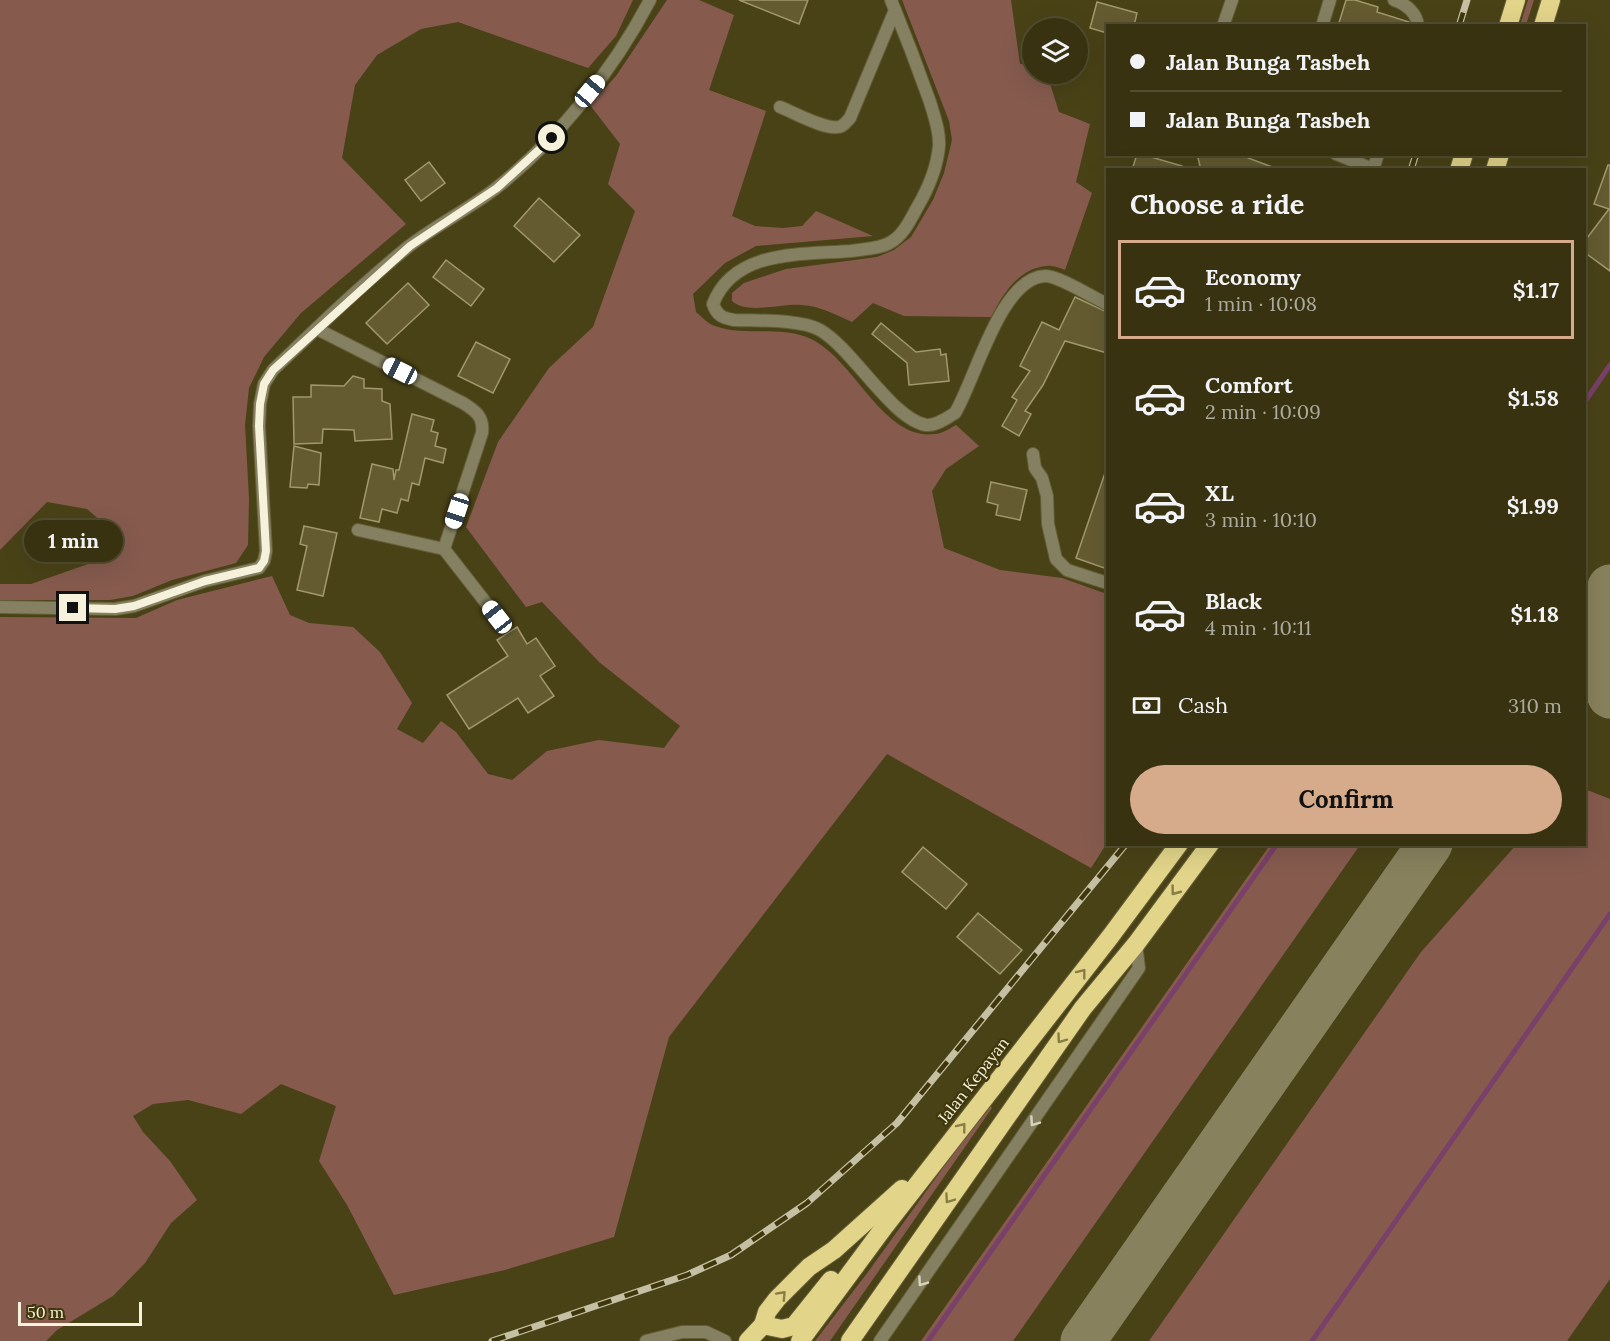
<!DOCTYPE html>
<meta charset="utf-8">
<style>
:root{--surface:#383211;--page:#3f3a1a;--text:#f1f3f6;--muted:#abaa9f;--line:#524d31;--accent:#d6ab8b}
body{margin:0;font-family:Lora,serif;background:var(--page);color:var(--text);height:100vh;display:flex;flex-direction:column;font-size:22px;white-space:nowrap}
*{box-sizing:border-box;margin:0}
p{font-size:20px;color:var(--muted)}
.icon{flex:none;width:33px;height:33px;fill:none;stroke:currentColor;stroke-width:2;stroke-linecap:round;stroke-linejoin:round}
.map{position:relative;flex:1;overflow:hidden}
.details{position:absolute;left:1106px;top:168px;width:480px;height:678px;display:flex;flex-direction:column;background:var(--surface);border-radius:0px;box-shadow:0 6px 24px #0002,0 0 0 2px var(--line)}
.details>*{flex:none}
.banner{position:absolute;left:1106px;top:24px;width:480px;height:132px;border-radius:0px;box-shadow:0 6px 24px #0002,0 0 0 2px var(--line);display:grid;align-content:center;height:132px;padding:0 24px;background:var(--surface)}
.tools{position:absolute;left:1022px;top:18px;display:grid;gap:12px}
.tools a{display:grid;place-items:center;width:66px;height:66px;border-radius:50%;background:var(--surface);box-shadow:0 6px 24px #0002,0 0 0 2px var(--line);font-size:30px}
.scale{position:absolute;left:18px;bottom:15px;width:124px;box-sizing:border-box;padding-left:6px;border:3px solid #f5f1da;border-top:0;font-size:16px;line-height:21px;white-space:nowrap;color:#f5f1da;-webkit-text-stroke:4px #3f370b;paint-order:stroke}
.end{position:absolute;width:27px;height:27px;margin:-14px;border:8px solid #f5f1da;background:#111;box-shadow:0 0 0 3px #111}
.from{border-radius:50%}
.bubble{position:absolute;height:42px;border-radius:21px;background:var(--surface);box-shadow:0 6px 24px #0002,0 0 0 2px var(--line);font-size:20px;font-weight:800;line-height:42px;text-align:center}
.car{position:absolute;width:18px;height:36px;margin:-18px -9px;border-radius:8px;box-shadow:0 0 4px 2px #0007;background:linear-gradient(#fff 24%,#345 0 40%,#fff 0 76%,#345 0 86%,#fff 0)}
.banner b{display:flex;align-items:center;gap:21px;height:57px;font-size:22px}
.banner b+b{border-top:2px solid var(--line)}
.banner i{width:15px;height:15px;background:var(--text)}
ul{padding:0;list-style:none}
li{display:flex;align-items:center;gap:18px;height:99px;margin:0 12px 9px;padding:0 12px;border:3px solid transparent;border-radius:0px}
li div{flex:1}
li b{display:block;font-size:22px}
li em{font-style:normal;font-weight:800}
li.current{border-color:var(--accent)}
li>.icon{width:54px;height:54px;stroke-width:1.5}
h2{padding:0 24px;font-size:27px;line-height:72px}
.pay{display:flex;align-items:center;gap:15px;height:66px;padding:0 24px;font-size:22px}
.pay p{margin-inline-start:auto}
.primary-button{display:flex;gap:12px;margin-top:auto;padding:12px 24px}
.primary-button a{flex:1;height:69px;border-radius:36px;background:var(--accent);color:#111;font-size:24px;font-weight:800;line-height:69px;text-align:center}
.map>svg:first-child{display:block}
.green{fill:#865b4e}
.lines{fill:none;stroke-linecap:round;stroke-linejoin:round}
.stream{stroke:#794069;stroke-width:5}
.taxiway{stroke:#88815d;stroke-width:45}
.building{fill:#645b31;stroke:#a1986c;stroke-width:1.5}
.street-casing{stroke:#655e36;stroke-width:14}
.highway-casing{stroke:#655e36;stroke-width:20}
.street{stroke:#858062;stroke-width:12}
.highway{stroke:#e2d489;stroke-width:18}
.rail-casing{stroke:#c5c0a3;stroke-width:7}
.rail{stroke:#3f370b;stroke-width:4.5;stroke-dasharray:14;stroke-linecap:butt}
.oneway{stroke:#887e44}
.oneway2{stroke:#d9d5bc}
.route{stroke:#f5f1da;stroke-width:8}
.labels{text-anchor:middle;stroke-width:4.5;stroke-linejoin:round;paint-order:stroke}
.street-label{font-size:16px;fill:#f5f1da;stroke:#3f370b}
</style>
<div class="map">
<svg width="1610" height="1341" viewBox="0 0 1610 1341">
<rect width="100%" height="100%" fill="#4a4217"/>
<!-- green -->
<g class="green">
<path d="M0 0H633L616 36 588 68 458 22 421 29 377 55 355 85 342 158 406 224 301 313 264 357 249 388 245 425 249 499 248 545 236 563 172 580 133 596 110 600H0V584H31L111 556 110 529 87 509 47 502 0 550Z"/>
<path d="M667 0H699L734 15 709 90 766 111 732 216 755 226 783 228 802 226 816 211 873 236 756 246 725 263 693 294 696 312C702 317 708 324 715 326 745 337 781 325 811 339 855 360 883 441 935 434 942 434 950 428 956 425L979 446 946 469 932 491 944 548 1000 570 1062 578 1107 594V843L1091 868 887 754 669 1037 614 1237 505 1270 394 1295 347 1205 319 1161 336 1106 281 1084 241 1114 188 1100 153 1104 133 1116 143 1132 170 1161 197 1200 171 1223 145 1263 113 1296 57 1330 46 1341H0V617L136 618 177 600 272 576 290 615 309 623 353 627 380 652 412 703 397 729 423 743 441 721 456 732 488 774 512 780 547 751 599 740 664 748 680 726 599 662 542 602 526 607 466 527 498 442 549 368 593 327 635 211 608 184 620 144 590 105 616 76Z"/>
<path d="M902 0H1011L1020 64 1032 63V74H1047L1059 112 1090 124 1076 182 1092 193 1065 270C1060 268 1052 265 1046 266 1018 269 1003 294 991 317L904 316 873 303 852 322C836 315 820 306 802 305 782 303 747 315 732 301V293L744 283 786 269 877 257 894 250 911 237 933 200 944 173 952 140 949 121Z"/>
<path d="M1528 0H1534L1526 25H1520Z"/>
<path d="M1584 790 1590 791 1610 799V1279L1567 1341H1149L1421 952 1516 845 1584 844Z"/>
<path d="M1270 845H1360L1013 1341H921Z"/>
<path d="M989 1104 992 1108 830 1341H815L868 1272Z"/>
</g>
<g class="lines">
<!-- stream -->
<g class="stream">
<path d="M1584 403 1610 365"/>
<path d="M928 1341 1277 844"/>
<path d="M1312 1341 1610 914"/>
</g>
<!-- taxiway -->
<g class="taxiway">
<path d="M1610 587C1596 624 1590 660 1610 696"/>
<path d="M1083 1341 1430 844"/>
</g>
</g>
<!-- building -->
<g class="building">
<path d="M739 0H808L799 24Z"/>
<path d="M1346 0H1355L1378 7 1377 12 1409 22 1408 26H1338Z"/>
<path d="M1097 2 1137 13 1134 26H1107V33L1090 28Z"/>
<path d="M1137 154H1152L1151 157 1182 166 1181 170H1132Z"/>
<path d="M1197 154H1247L1248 158 1275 168 1201 170Z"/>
<path d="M429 162 445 183 421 201 405 180Z"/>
<path d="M1608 165H1610V271L1584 252V242L1609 209 1594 204Z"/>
<path d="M539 198 580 235 554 262 514 226Z"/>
<path d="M446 260 484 289 471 306 433 277Z"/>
<path d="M408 283 429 305 387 344 366 323Z"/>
<path d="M1075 297 1107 312V353L1065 341 1043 385 1025 411 1031 414 1019 436 1002 426 1017 400 1012 397 1030 371 1020 366 1042 322 1059 330Z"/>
<path d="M881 323 916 352 940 349 941 355 946 354 949 381 909 385 907 363 872 334Z"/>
<path d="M476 342 510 359 493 393 458 376Z"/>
<path d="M353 376 364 379V388L382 389V401L390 404 392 439 355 441 354 430 323 429 322 443 294 444 293 397H311V385L344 386Z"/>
<path d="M412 414 434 420 431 431 438 433 435 446 446 449 443 463 425 458 419 485 412 483 408 501 401 499 397 513 382 509 379 522 360 518 372 464 393 469 394 480 396 470H399Z"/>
<path d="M294 446 321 453 319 485 308 484 307 488 290 487Z"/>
<path d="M1105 473H1107V569L1076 558Z"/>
<path d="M991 482 1027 490 1020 520 996 515 998 505 987 502Z"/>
<path d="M50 526 91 533 86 561 45 553Z"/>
<path d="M304 526 337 533 323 596 297 590 307 546 300 544Z"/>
<path d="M517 627 527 644 536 638 555 666 540 676 554 696 528 713 518 698 469 729 447 695 508 656 497 640Z"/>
<path d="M923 847 967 884 946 909 902 872Z"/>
<path d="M978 913 1022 950 1000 974 957 937Z"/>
</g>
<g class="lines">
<!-- street casing -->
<g class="street-casing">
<g id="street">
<path d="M891 0C905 34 918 68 930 102 934 116 940 131 939 146 937 168 929 187 918 206 911 218 904 235 891 242 880 249 864 249 851 251 802 255 734 249 713 304 717 316 723 318 734 320 758 321 800 319 820 330 853 349 892 419 926 425 936 426 947 418 955 413 975 381 1000 278 1045 276 1057 275 1094 298 1107 304"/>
<path d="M1394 0C1406 4 1417 13 1418 26"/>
<path d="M1223 26 1232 0"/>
<path d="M1322 26 1330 0"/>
<path d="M780 107C793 112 825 130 839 127 844 126 846 122 850 118L895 10"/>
<path d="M1336 154 1373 169"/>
<path d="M1373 170 1378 154"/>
<path d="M317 329 463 403C476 411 484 417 482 433L444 549 358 530"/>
<path d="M1033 454 1035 468 1042 478 1047 496 1048 524 1056 559 1067 570 1107 583"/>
<path d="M444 549 497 617"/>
<path d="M0 607 115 609 134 606 205 581 259 568 264 561 266 551 259 426 260 404 264 384 273 370C317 328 361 285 408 247 435 226 467 210 495 189 558 139 613 71 650 0"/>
<path d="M646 1341 682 1332H706L725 1341"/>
<path d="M880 1341 1139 968 1136 944"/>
</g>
</g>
<!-- highway casing -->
<g class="highway-casing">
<g id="highway">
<path d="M1508 26 1516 0"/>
<path d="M1543 26 1551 0"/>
<path d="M1459 170 1464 154"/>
<path d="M1495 170 1500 154"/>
<path d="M763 1325 782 1329 794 1326 831 1280"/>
<path d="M748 1341 763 1325 767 1312 777 1299 809 1267 834 1250 902 1189"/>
<path d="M800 1341 885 1226 1110 937 1179 844"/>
<path d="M850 1341 1083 1008 1136 944 1210 844"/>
</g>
</g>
<!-- street -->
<use href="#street" class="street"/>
<!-- highway -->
<use href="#highway" class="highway"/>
<!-- rail casing -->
<g class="rail-casing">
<g id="rail">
<path d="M1459 26 1467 0"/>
<path d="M1411 170 1416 154"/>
<path d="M492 1341 687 1275 731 1255 807 1203 897 1123 1126 844"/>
</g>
</g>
<!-- rail -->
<use href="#rail" class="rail"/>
</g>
<!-- one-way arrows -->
<defs><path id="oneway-chevron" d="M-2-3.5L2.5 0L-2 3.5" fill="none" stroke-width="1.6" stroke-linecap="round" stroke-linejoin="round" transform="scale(1.5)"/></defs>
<g class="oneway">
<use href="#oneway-chevron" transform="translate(1175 891) rotate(127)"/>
<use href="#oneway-chevron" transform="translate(1082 973) rotate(-52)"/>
<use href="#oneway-chevron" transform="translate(1061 1039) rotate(126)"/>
<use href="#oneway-chevron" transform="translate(962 1127) rotate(-52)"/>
<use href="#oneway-chevron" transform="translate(949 1199) rotate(125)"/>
<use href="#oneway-chevron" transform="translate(782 1295) rotate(-47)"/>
</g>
<g class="oneway2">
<use href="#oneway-chevron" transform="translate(1034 1122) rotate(125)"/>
<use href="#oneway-chevron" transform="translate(922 1282) rotate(125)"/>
</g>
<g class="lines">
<!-- route -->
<path class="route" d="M73 608 115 609 134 606 205 581 259 568 264 561 266 551 259 426 260 404 264 384 273 370 410 246 497 188 552 138"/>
</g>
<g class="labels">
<!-- street labels -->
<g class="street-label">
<text transform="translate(973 1080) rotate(-52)" y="6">Jalan Kepayan</text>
</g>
</g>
</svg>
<div class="tools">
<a><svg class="icon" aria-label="layers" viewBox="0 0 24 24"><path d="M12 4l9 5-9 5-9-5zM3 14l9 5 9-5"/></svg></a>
</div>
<div class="scale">50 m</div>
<i class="end from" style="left:552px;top:138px"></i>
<i class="end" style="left:73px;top:608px"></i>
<div class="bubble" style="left:24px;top:520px;width:99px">1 min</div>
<i class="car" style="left:590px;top:91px;rotate:40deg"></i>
<i class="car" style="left:400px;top:371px;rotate:297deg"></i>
<i class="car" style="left:457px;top:511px;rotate:198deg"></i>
<i class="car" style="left:497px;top:617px;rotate:322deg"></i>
<div class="banner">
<b><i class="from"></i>Jalan Bunga Tasbeh</b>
<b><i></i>Jalan Bunga Tasbeh</b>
</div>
<section class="details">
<h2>Choose a ride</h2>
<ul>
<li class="current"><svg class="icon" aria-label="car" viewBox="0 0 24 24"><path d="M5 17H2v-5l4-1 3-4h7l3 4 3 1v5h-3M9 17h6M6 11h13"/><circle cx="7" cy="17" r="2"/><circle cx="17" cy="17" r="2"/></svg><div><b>Economy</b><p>1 min · 10:08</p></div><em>$1.17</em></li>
<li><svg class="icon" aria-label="car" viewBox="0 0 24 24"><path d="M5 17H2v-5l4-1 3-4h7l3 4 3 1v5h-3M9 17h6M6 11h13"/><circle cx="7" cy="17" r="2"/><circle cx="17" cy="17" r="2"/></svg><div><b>Comfort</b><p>2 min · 10:09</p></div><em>$1.58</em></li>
<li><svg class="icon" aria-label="car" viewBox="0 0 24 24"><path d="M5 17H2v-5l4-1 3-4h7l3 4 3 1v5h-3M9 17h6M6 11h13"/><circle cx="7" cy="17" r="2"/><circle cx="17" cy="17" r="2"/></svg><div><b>XL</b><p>3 min · 10:10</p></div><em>$1.99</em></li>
<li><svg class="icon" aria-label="car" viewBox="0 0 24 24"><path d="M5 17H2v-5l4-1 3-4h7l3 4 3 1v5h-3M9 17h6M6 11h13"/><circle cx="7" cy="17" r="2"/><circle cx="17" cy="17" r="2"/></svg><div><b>Black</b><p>4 min · 10:11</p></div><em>$1.18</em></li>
</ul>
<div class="pay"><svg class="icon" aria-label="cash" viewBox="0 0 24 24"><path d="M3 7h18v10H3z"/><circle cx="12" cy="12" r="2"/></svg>Cash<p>310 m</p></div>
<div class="primary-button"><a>Confirm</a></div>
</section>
</div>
